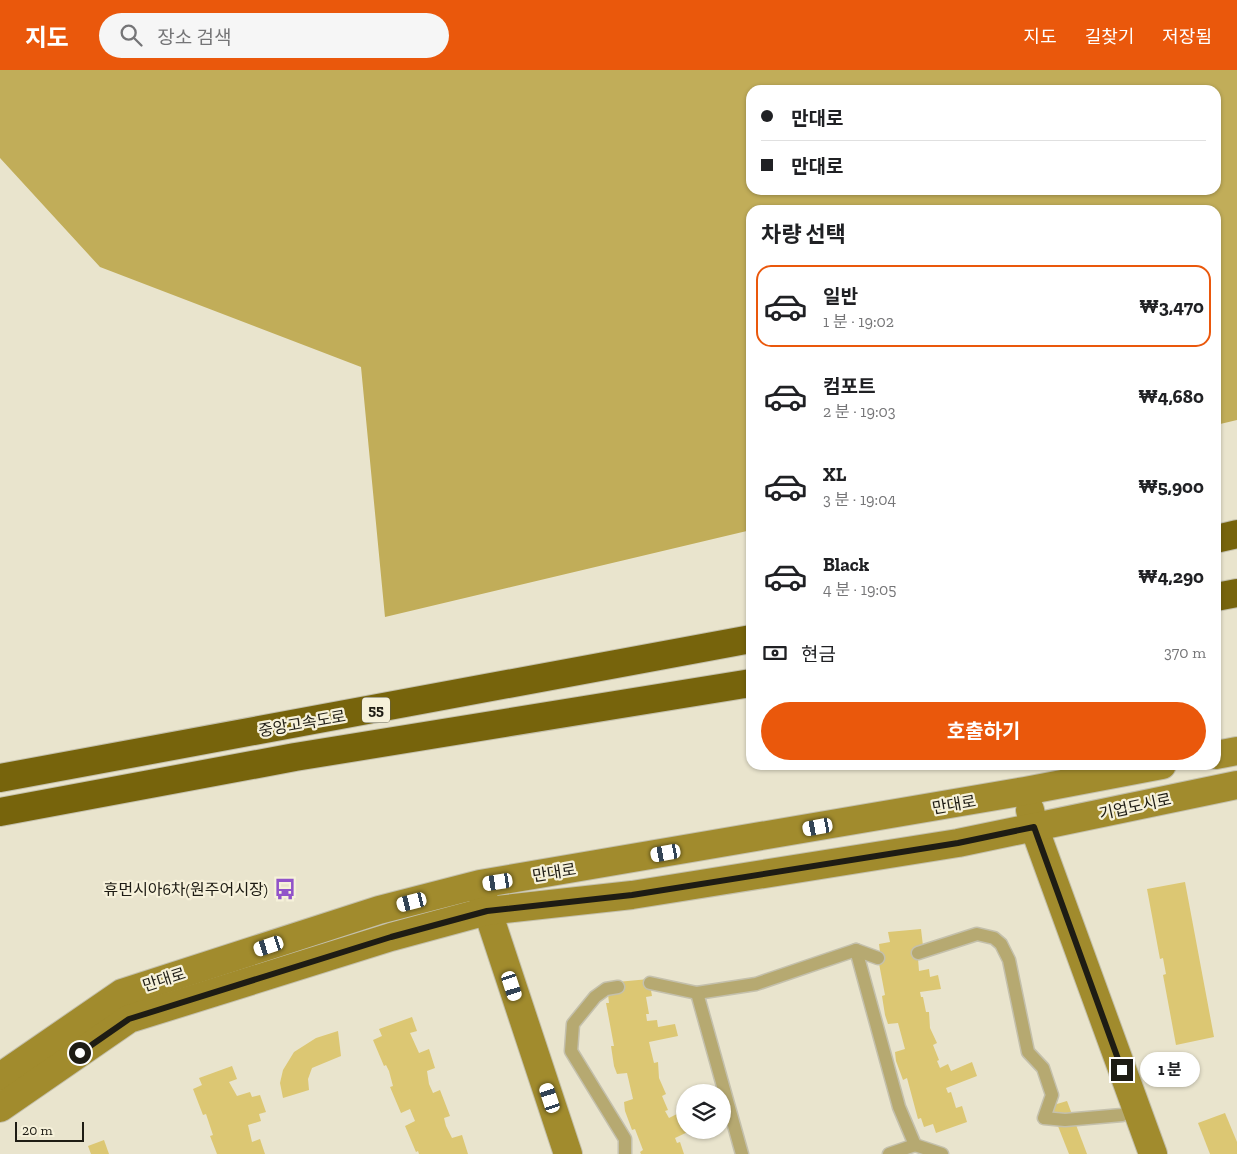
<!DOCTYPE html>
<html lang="ko">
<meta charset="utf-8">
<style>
:root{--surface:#fff;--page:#f6f6f6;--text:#202124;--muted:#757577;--line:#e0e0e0;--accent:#ea580c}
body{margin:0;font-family:"Zilla Slab","Noto Sans KR",serif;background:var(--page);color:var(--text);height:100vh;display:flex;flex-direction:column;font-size:19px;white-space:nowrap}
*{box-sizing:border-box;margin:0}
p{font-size:16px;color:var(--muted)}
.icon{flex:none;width:28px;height:28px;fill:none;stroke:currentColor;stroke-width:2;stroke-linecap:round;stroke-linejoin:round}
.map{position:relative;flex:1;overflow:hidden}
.side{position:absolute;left:746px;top:135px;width:475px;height:565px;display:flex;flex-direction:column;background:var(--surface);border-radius:15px;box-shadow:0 1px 4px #0004}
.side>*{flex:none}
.guide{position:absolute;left:746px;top:15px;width:475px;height:110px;border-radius:15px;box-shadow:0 1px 4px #0004;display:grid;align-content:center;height:110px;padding:0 15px;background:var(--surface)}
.buttons{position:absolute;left:676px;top:1014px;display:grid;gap:10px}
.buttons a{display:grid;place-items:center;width:55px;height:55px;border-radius:50%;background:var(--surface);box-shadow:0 1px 4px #0004;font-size:25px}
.scale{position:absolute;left:15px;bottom:12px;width:69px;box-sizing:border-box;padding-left:5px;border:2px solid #1e1c14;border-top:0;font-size:14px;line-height:18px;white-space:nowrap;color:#1e1c14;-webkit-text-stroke:4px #f6f1da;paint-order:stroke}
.end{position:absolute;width:22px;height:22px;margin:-11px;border:6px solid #1e1c14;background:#fff;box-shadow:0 0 0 2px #fff}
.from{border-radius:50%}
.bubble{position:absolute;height:35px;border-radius:18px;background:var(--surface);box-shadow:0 1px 4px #0004;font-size:16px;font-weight:700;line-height:35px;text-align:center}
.car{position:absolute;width:15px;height:30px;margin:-15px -8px;border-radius:6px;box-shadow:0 0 4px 1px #0007;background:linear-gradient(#fff 24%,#345 0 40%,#fff 0 76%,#345 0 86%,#fff 0)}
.guide b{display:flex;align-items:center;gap:18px;height:48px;font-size:19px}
.guide b+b{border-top:1px solid var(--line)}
.guide i{width:12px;height:12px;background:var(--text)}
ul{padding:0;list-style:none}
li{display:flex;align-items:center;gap:15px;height:82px;margin:0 10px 8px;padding:0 5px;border:2px solid transparent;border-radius:15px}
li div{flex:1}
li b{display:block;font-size:19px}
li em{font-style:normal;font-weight:700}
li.on{border-color:var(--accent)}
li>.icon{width:45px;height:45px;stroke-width:1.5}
h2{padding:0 15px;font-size:22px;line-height:60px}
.pay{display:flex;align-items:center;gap:12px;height:55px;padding:0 15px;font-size:19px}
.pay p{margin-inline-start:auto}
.button{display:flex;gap:10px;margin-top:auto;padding:10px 15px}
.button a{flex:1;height:58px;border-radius:30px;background:var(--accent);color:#fff;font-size:20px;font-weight:700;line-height:58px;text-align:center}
header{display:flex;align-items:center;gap:30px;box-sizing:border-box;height:70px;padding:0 25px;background:var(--accent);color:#fff}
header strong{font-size:24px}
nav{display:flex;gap:28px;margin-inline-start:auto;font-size:18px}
.search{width:350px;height:45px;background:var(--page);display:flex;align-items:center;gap:12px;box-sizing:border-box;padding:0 18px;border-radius:28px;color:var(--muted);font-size:19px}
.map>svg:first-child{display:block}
.forest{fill:#c1ad59;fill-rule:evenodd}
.building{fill:#dcc773}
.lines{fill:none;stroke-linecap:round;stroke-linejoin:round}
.lane-casing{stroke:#c4c0ac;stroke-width:15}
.secondary-casing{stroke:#c4c0ac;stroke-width:30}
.highway-casing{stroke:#c4c0ac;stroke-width:30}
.lane{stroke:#b6a971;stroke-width:12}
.secondary{stroke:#a18b2d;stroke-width:28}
.highway{stroke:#77640c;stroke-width:28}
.route{stroke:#1e1c14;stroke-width:6}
.labels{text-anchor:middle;stroke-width:4.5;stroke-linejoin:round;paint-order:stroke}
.shield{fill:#f6f1da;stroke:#5f5c4f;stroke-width:1}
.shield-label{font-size:15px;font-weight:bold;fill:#1e1c14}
.street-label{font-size:16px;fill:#1e1c14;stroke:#f6f1da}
.poi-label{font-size:16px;fill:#1e1c14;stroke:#f6f1da;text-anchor:end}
</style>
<header>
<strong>지도</strong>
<div class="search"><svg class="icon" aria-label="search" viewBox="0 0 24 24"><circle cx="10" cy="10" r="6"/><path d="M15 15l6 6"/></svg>장소 검색</div>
<nav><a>지도</a><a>길찾기</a><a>저장됨</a></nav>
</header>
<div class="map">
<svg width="1237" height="1084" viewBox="0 0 1237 1084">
<rect width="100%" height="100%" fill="#e9e4cd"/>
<!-- forest -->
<path class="forest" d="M0 0H1237V350L1216 355V140H751V460L385 547 361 297 100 197 0 88ZM751 20H1216V120H751Z"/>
<!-- building -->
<g class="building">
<path d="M1185 812 1214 967 1176 975 1163 905 1166 904 1163 888 1160 889 1147 819Z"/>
<path d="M921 859 923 876H917L919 901 929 899 930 907 938 905 941 919 920 922 921 927H923L926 942H929L930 958 937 973 933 975 939 990 937 991 940 998 948 994 951 1001 972 992 977 1006 946 1018 948 1023 951 1022 956 1038 962 1036 967 1052 936 1063 933 1054 924 1057 921 1048 918 1049 907 1008 903 1010 896 991 895 982 905 979 898 953 888 954 885 945 882 926 885 925 877 883 880 882 879 874 890 872 888 862Z"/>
<path d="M649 909 652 926 646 927 649 944H646L647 951 657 950 658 957 675 954 678 966 649 972 654 993 658 992 659 1008 666 1024 662 1026 668 1040 665 1041 669 1048 677 1044 680 1051 685 1049V1060H692L675 1068 677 1073 680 1072 684 1084H641L640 1082 643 1080 635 1059 632 1060 625 1041 624 1032 633 1029 627 1003 617 1004 614 996 611 976H614L606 933H609L608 924 617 912Z"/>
<path d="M412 947 417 961 410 963 419 983 429 979 435 998 427 1001 429 1014 433 1023 440 1020 450 1046 444 1048 446 1056 452 1068 462 1065 468 1084H419L418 1081 416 1082 405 1056 415 1051 410 1039 401 1043 390 1017 393 1016 389 1001 386 995 384 996 373 970 382 966 379 959Z"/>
<path d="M338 961 341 986 312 998 308 1009 309 1020 283 1028 280 1013 283 1000 294 982 316 968Z"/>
<path d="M232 996 237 1009 229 1012 237 1026 250 1022 252 1027 260 1025 266 1042 259 1044 261 1051 248 1055 252 1072 260 1069 265 1084H217L210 1066 213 1065 206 1044 203 1045 193 1019 202 1015 199 1008Z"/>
<path d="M1067 1031 1087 1084H1069L1050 1036Z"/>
<path d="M1225 1043 1237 1072V1084H1210L1198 1053Z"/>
<path d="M104 1070 109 1084H91L88 1076Z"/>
</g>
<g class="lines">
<!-- lane casing -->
<g class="lane-casing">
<g id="lane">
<path d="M856 880 899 1037 915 1075 942 1084"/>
<path d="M918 883 977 864 994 868 1001 874 1009 890 1028 982 1043 998 1052 1025 1044 1048 1065 1050 1122 1045 1136 1037"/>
<path d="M650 913 697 923 756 914 856 880 878 888"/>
<path d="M618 917 606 919 595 927 573 954 571 981 625 1069V1084"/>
<path d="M697 923 742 1084"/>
<path d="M889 1084 915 1075"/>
</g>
</g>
<!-- secondary casing -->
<g class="secondary-casing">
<g id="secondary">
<path d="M1216 685 1237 681"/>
<path d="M1030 740 1034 757 1153 1084"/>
<path d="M482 824 568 1084"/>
<path d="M0 1007 122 923 379 840 480 814 1025 721 1162 695"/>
<path d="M0 1038 129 949 391 867 487 841 632 825 958 773 1237 715"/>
</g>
</g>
<!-- highway casing -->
<g class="highway-casing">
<g id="highway">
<path d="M1216 469 1237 464"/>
<path d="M1216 527 1237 523"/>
<path d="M0 708 751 569"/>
<path d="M0 742 295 687 751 613"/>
</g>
</g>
<!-- lane -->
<use href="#lane" class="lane"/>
<!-- secondary -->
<use href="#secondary" class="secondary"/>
<!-- highway -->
<use href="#highway" class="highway"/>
</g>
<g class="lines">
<!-- route -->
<path class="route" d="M80 983 129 949 391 867 487 841 632 825 958 773 1034 757 1122 1000"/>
</g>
<!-- icons -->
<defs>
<g id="bus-bare" transform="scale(1.725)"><path d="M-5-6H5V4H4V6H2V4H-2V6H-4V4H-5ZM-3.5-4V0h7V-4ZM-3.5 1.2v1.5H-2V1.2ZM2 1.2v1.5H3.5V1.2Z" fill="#9153c9" stroke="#f6f1da" stroke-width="2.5" paint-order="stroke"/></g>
</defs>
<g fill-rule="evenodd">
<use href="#bus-bare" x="285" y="819"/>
</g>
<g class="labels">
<!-- shield labels -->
<rect class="shield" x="362" y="627.5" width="28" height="25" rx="4"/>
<g class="shield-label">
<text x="376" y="645">55</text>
</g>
<!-- street labels -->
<g class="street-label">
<text transform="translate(302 653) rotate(-10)" y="6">중앙고속도로</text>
<text transform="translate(954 734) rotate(-10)" y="6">만대로</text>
<text transform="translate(1135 736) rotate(-12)" y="6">기업도시로</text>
<text transform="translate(554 802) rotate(-9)" y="6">만대로</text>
<text transform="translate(164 909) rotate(-18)" y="6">만대로</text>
</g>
<!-- poi labels -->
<g class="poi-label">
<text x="268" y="825">휴먼시아6차(원주어시장)</text>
</g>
</g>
</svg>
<div class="buttons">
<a><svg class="icon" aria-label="layers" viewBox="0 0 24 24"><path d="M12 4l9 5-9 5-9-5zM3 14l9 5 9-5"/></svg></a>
</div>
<div class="scale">20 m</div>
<i class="end from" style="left:80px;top:983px"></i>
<i class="end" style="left:1122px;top:1000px"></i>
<div class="bubble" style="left:1140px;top:982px;width:60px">1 분</div>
<i class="car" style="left:818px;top:757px;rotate:260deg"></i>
<i class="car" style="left:666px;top:783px;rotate:260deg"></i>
<i class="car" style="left:498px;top:812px;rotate:261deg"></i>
<i class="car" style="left:412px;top:832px;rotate:256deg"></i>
<i class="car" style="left:269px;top:876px;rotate:252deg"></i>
<i class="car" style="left:512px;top:916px;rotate:162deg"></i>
<i class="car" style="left:550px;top:1028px;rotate:342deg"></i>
<div class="guide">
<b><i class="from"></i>만대로</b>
<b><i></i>만대로</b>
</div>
<section class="side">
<h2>차량 선택</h2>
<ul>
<li class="on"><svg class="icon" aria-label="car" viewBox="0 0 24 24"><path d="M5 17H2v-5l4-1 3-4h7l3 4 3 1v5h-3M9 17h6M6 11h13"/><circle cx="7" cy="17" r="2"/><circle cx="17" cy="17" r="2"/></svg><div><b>일반</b><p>1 분 · 19:02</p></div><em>₩3,470</em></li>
<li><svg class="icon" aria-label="car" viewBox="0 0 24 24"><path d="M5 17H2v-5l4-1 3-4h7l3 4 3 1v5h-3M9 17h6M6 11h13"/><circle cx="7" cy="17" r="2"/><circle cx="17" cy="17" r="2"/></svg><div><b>컴포트</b><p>2 분 · 19:03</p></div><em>₩4,680</em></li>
<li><svg class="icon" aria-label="car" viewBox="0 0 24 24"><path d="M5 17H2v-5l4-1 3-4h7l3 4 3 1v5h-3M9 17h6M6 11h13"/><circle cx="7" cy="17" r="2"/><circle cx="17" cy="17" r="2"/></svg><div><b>XL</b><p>3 분 · 19:04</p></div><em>₩5,900</em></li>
<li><svg class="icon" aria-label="car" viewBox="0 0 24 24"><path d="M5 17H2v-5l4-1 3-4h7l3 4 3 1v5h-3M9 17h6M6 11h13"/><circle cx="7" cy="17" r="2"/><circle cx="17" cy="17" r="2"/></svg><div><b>Black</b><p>4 분 · 19:05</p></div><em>₩4,290</em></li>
</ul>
<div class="pay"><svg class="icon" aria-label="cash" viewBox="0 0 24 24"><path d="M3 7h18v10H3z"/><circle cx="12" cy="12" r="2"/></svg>현금<p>370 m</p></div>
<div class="button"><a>호출하기</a></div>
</section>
</div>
